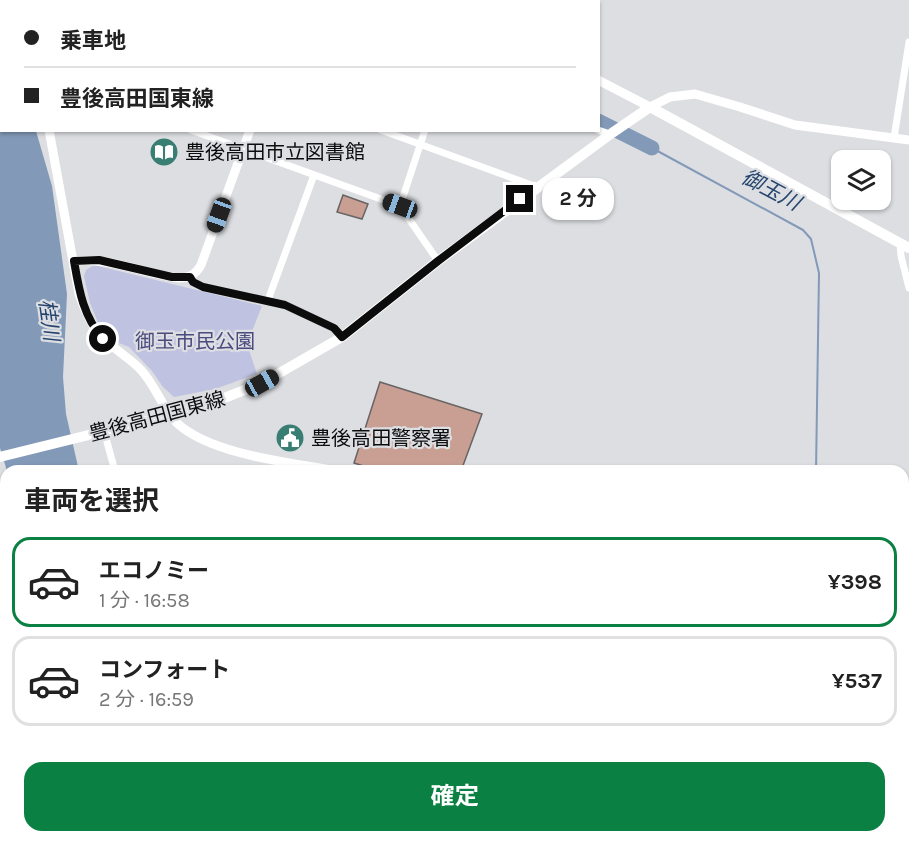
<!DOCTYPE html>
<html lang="ja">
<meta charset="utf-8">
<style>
:root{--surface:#fff;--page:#f6f6f6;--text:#222;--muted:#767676;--line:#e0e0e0;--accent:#0b8043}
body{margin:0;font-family:Karla,"Noto Sans JP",sans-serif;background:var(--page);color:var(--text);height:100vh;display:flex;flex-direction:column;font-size:22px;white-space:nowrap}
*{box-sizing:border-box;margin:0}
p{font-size:20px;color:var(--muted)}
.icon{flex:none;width:33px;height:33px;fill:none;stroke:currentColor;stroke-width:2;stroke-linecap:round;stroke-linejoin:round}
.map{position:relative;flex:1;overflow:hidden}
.drawer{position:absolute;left:0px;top:465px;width:909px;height:378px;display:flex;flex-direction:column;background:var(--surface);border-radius:18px 18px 0 0;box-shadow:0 2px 4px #0004}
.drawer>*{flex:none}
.guide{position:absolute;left:0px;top:0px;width:600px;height:132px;box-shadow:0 2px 4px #0004;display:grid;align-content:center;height:132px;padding:0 24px;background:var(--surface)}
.buttons{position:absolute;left:831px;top:150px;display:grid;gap:12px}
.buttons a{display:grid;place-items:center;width:60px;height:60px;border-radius:12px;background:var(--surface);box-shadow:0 2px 4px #0004;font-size:30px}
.end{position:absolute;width:27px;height:27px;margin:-14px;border:8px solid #0c0c0d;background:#fff;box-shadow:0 0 0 3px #fff}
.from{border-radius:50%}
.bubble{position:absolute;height:42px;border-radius:18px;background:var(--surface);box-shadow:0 2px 4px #0004;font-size:20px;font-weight:700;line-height:42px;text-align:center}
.car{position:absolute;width:18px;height:36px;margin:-18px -9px;border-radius:8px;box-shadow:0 0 4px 2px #0007;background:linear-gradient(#222 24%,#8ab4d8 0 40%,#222 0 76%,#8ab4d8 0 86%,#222 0)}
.guide b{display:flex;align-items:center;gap:21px;height:57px;font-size:22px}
.guide b+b{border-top:2px solid var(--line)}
.guide i{width:15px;height:15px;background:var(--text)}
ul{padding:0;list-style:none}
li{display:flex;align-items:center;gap:18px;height:90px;margin:0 12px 9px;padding:0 12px;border:3px solid var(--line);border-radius:18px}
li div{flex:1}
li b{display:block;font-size:22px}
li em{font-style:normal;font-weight:700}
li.active{border-color:var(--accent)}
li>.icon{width:54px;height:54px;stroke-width:1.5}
h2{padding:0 24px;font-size:27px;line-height:72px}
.primary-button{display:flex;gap:12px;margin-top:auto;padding:12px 24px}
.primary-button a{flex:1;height:69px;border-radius:18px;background:var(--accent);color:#fff;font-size:24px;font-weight:700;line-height:69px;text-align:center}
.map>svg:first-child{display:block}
.green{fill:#bfc2e1}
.water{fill:#8299b8}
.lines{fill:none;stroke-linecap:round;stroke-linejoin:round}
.stream{stroke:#8299b8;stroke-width:2}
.river{stroke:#8299b8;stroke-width:15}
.building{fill:#c99f94;stroke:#686464;stroke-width:1.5}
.street{stroke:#fff;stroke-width:7}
.secondary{stroke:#fff;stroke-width:9}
.primary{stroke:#fff;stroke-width:10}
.route{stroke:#0c0c0d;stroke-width:8}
.labels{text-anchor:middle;stroke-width:4.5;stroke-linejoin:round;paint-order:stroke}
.poi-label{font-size:20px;fill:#0c0c0d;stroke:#dddee2;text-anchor:start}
.park-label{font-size:20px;fill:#4a4b7e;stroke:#dddee2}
.street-label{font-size:20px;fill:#0c0c0d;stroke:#dddee2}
.water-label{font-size:21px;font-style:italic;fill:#25456f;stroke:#dddee2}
</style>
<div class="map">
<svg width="909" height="843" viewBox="0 0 909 843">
<rect width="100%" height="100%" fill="#dddee2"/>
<!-- green -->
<path class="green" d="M94 265 262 306 247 344 257 374 215 389 174 397 163 387 152 371 129 347 119 343 99 325 90 303 84 276 86 270Z"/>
<!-- water -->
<g class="water">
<path d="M0 33 2 130 36 131 52 186 67 294 63 377 66 414 79 471H7L0 448Z"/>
<path d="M264 837H344L349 843H268Z"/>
</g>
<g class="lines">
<!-- stream -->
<g class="stream">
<path d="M652 148 803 230 811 239 819 273 816 471"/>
<path d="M903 583 909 585"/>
</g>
<!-- river -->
<g class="river">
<path d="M370 0 371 2"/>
<path d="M598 121 652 148"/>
</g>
</g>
<!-- building -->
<g class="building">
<path d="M343 195 368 204 362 219 337 212Z"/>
<path d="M380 382 482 414 461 471H379L354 463Z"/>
</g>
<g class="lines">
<!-- street -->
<g class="street">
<path d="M233 0 237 2"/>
<path d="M361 0 363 2"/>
<path d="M21 2 22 0"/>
<path d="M149 2 150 0"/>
<path d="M191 130 400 206 438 261"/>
<path d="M381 130 537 187"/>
<path d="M598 130 610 134"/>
<path d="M894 138 909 42"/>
<path d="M400 206 425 130"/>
<path d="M900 243 901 256 909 288"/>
<path d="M190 277 193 282 203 287 285 305 334 328 342 337"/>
<path d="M268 300 314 175"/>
<path d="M104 431 115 471"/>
<path d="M0 665 6 676"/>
<path d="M903 763 909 765"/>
<path d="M138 837 143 843"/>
<path d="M412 837 421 843"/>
</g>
<!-- secondary -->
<g class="secondary">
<path d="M447 0 450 2"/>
<path d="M297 2 298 0"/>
<path d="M0 15 2 18"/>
<path d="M598 80 650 107 670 97 695 94 740 107 795 125 909 140"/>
<path d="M49 130 79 294C84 307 88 320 97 331 109 347 128 356 141 370 156 386 162 408 177 423 211 455 293 463 338 471"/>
<path d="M74 261C111 257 143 274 179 278 190 278 196 274 201 265L250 130"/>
</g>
<!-- primary -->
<path class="primary" d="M0 457 202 407 262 383 342 337 438 261 612 133 650 107 909 248"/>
</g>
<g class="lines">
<!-- route -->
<path class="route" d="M103 339C83 316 79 290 74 261L99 260 172 277H190L193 282 203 287 285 305 334 328 342 337 438 261 520 199"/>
</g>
<!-- icons -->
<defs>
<g id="library-disc" transform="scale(1.5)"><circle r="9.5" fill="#397e73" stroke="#dddee2"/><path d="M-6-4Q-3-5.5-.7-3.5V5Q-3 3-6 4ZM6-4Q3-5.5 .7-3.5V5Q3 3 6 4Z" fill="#fff"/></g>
<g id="civic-disc" transform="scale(1.5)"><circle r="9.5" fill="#397e73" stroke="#dddee2"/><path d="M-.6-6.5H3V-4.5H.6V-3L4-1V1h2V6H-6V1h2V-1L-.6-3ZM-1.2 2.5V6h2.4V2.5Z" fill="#fff"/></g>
</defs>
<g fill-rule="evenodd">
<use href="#library-disc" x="164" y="152"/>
<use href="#civic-disc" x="290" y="438"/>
</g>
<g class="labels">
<!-- poi labels -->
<g class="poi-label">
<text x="185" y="159">豊後高田市立図書館</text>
<text x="311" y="445">豊後高田警察署</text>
</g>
<!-- park labels -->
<g class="park-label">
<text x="195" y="348">御玉市民公園</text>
</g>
<!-- street labels -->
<g class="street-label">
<text transform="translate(157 416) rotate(-15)" y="7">豊後高田国東線</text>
</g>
<!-- water labels -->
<g class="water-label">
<text transform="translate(771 190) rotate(28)" y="7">御玉川</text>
<text transform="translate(49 320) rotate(82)" y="7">桂川</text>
</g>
</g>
</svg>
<div class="buttons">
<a><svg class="icon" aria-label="layers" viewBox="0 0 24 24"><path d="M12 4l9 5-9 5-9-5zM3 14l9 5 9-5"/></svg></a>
</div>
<i class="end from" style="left:103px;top:339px"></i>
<i class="end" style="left:520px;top:199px"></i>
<div class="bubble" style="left:542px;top:178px;width:72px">2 分</div>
<i class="car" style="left:400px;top:206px;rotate:290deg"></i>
<i class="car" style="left:219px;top:215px;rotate:200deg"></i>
<i class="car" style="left:262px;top:383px;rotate:61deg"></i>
<div class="guide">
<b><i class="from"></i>乗車地</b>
<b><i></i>豊後高田国東線</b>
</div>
<section class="drawer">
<h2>車両を選択</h2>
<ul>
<li class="active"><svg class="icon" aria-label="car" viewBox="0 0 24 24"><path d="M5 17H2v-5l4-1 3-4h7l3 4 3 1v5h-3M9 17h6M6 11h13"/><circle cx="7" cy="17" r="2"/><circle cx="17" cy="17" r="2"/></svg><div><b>エコノミー</b><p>1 分 · 16:58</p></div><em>¥398</em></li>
<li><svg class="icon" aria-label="car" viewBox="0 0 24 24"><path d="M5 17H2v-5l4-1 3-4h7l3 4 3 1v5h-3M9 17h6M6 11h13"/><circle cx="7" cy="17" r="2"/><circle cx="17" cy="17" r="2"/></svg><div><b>コンフォート</b><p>2 分 · 16:59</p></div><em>¥537</em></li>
</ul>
<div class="primary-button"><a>確定</a></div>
</section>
</div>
